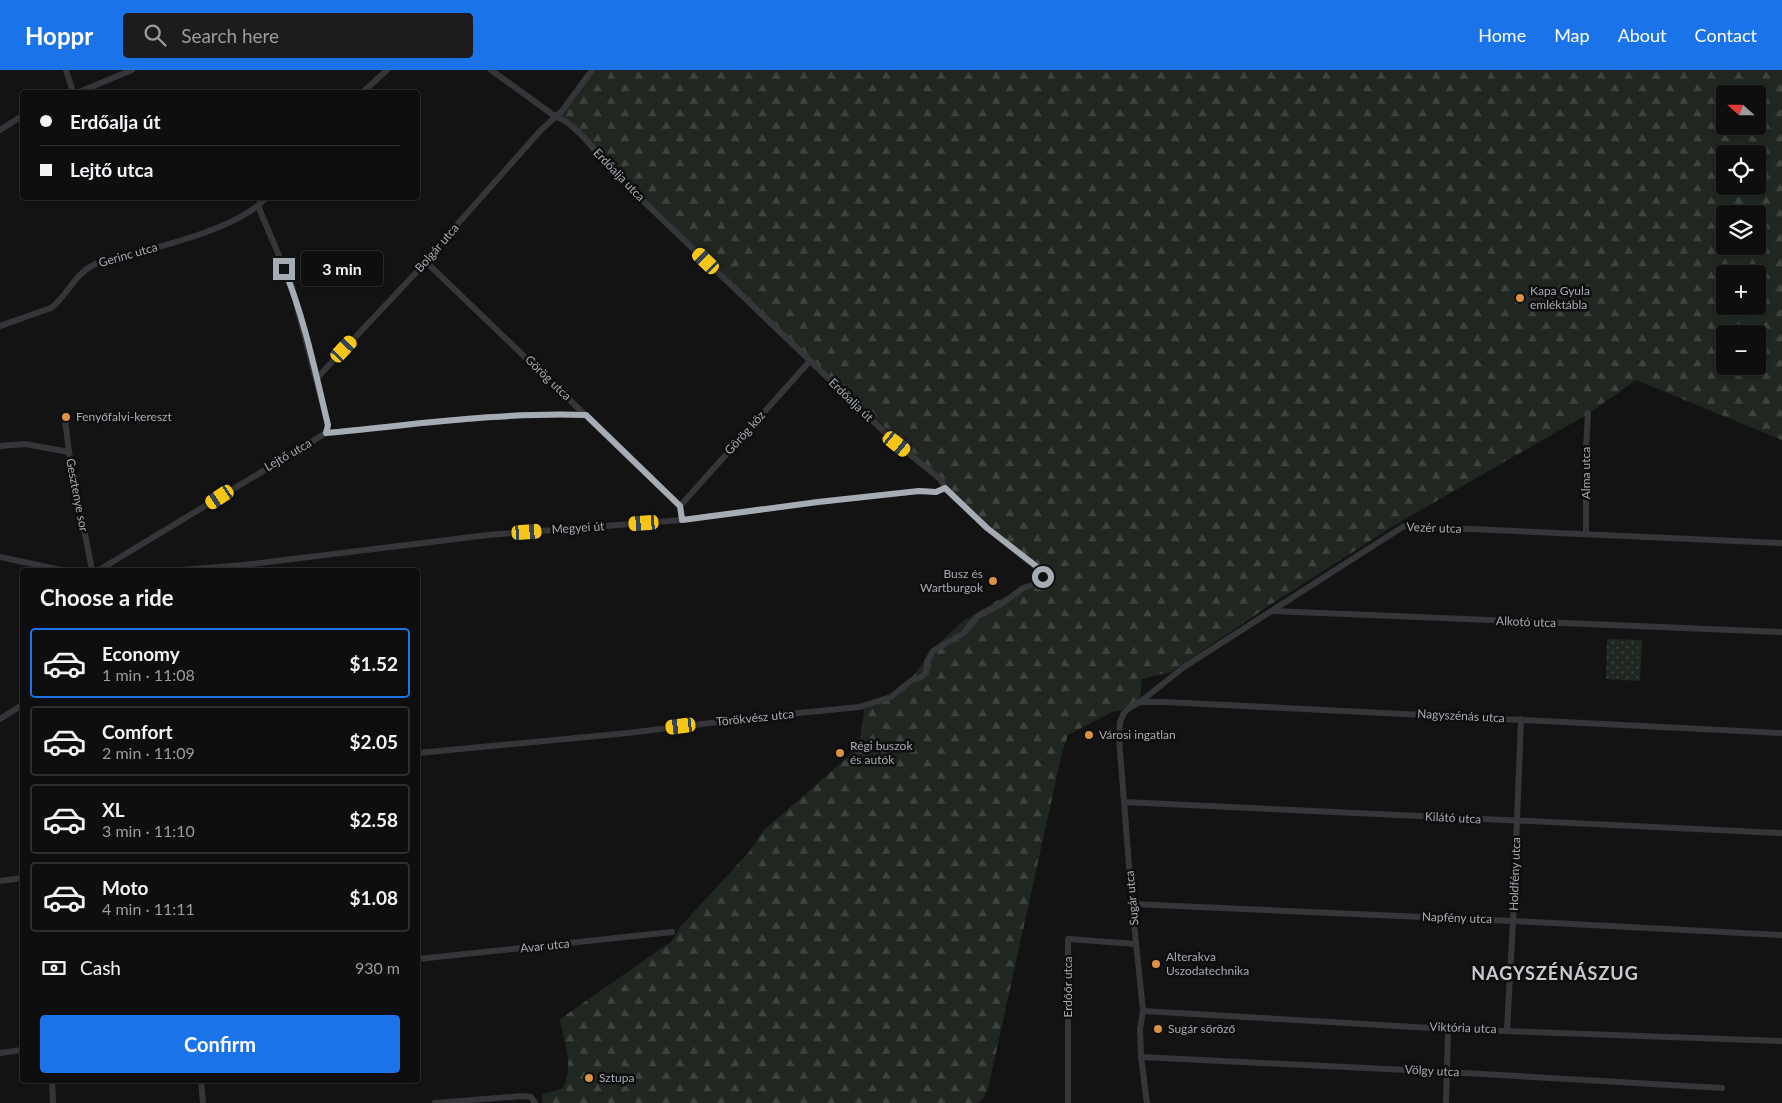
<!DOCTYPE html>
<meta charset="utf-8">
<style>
:root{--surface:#0e0e0f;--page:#1c1c1d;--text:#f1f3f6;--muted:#9b9c9e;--line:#2e2e2f;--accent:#1a73e8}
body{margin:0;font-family:Lato,sans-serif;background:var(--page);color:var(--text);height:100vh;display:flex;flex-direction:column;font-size:19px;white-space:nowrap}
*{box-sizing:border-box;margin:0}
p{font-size:16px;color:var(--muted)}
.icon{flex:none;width:28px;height:28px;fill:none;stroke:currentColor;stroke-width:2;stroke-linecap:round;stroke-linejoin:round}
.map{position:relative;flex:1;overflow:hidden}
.panel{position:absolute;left:20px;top:498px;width:400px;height:515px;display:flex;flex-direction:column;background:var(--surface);border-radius:5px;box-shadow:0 1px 4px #0004,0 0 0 1px var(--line)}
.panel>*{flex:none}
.guide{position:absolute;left:20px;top:20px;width:400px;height:110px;border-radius:5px;box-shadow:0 1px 4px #0004,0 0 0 1px var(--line);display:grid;align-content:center;height:110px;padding:0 20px;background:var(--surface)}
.needle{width:32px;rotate:291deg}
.tools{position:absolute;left:1716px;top:15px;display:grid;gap:10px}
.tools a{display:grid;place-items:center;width:50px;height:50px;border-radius:5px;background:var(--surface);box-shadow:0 1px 4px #0004,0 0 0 1px var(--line);font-size:25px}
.end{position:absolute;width:22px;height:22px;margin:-11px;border:6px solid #a6acb3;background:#111;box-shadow:0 0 0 2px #111}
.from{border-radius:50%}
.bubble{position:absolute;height:35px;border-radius:5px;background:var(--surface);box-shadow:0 1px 4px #0004,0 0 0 1px var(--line);font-size:16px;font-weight:700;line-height:35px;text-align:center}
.car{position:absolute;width:15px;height:30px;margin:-15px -8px;border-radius:6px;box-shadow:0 0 4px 1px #0007;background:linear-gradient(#f5c518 24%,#345 0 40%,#f5c518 0 76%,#345 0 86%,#f5c518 0)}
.guide b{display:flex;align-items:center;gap:18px;height:48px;font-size:19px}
.guide b+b{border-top:1px solid var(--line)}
.guide i{width:12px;height:12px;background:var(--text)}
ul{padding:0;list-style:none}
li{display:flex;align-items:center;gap:15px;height:70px;margin:0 10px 8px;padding:0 10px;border:2px solid var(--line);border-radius:5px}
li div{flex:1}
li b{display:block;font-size:19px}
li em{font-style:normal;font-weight:700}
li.selected{border-color:var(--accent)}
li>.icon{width:45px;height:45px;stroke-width:1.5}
h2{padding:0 20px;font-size:22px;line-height:60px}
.pay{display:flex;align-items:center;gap:12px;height:55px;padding:0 20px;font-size:19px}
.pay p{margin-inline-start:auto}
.primary-button{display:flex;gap:10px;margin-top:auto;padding:10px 20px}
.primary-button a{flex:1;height:58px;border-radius:5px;background:var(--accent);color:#fff;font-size:20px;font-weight:700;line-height:58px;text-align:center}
header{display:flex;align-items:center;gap:30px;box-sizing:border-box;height:70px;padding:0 25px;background:var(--accent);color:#fff}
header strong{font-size:24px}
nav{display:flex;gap:28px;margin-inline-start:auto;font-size:18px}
.search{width:350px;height:45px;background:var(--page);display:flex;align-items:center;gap:12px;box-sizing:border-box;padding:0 18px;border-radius:5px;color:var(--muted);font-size:19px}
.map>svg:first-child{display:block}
.grass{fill:url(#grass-dots)}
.forest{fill:url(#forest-firs);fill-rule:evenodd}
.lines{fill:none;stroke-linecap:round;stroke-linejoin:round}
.street{stroke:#353639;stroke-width:6}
.route{stroke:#a6acb3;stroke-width:6}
.poi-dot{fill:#dc9143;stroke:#0e0e0f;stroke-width:2}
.labels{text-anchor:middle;stroke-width:5;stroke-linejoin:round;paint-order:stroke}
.street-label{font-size:12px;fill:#a6acb3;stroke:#0e0e0f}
.poi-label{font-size:12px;fill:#a6acb3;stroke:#0e0e0f;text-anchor:start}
.district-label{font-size:18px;font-weight:bold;letter-spacing:1px;fill:#c7cbd0;stroke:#0e0e0f}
</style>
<header>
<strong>Hoppr</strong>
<div class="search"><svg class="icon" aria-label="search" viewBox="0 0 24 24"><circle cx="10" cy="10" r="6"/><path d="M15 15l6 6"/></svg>Search here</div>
<nav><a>Home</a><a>Map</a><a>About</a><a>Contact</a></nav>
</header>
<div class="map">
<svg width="1782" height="1033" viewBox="0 0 1782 1033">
<defs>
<pattern id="grass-dots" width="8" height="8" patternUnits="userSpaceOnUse" patternTransform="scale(1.25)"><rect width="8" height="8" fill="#202620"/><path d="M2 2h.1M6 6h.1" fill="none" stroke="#3d433e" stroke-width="1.8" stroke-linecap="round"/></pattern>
<pattern id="forest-firs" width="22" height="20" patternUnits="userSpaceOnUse" patternTransform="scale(1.25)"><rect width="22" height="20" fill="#202620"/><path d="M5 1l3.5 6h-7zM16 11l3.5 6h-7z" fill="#3d433e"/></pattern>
</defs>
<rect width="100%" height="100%" fill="#131314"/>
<!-- grass -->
<path class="grass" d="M1607 569 1642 570 1640 611 1606 609Z"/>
<!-- forest -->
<path class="forest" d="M593 0H1782V370L1636 310 1588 344 1400 452 1273 533 1171 602 1142 609 1140 632 1129 638 1112 642 1068 665 1062 683 988 1019 983 1028 978 1033H542V1024L562 1019C575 1000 564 971 560 949L672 871 680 857 749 782 763 761 859 677 865 634 879 631 904 617 938 574 963 551 1000 529 1044 511 1043 506 614 103 581 64 556 47ZM1725 24H1758V56H1725ZM1725 84H1758V116H1725ZM1725 144H1758V176H1725ZM1725 204H1758V236H1725ZM1725 264H1758V296H1725Z"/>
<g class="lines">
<!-- street -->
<g class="street">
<path d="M66 0 73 22"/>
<path d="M79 22 132 0"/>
<path d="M363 22 387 0"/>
<path d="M0 60 22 46"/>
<path d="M426 192 680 436 683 450"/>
<path d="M0 256 51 238C70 223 72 206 95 194 141 181 235 162 266 128"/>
<path d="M317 308 426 192 430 185 541 60 562 41 592 0"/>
<path d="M65 349 69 382 92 500"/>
<path d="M326 363C413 355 500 342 586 345"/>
<path d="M0 376 25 374 69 382"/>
<path d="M680 436 810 291"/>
<path d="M1586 463V379L1588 344"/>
<path d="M0 487 61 500"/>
<path d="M99 500 326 363 328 355 291 214 258 136"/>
<path d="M181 500 244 495 488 465 683 450 818 432 919 421 936 422 945 418"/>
<path d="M1272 541 1782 562"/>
<path d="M1142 632H1165L1782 663"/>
<path d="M0 649 22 635"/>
<path d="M418 683 628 663 769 646 859 637 891 627 912 610 921 607 926 603 927 592 933 581 964 563 978 546 1003 533 1023 518 1045 511 1041 503 1037 498 987 458 947 420 940 409 897 374 614 103C598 86 578 54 556 47L491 0"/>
<path d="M1124 732 1782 763"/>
<path d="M0 811 22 808"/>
<path d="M1132 834 1513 851 1782 865"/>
<path d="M418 889 672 862"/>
<path d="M1143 941 1448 959 1782 971"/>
<path d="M1507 960 1513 851 1521 649"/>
<path d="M0 983 22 980"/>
<path d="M1141 987 1447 1002 1722 1018"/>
<path d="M52 1010 53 1033"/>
<path d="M201 1010 203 1033"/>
<path d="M435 1033 523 1026 531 1027 535 1033"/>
<path d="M1068 1033V869L1136 874"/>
<path d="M1147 1033 1141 987 1140 959 1143 941 1132 834 1119 668 1120 652 1124 643 1129 638 1140 632 1184 597 1404 456 1782 473"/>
<path d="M1446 1033 1448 959"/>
</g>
</g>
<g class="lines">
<!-- route -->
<path class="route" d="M284 199C304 246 316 305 328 355L326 363C413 355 500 342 586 345L680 436 682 450 818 432 919 421 936 422 945 418 987 458 1036 496 1043 507"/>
</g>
<!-- markers -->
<g class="poi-dot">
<circle cx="1520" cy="228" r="5"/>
<circle cx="66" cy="347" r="5"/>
<circle cx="993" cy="511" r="5"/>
<circle cx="1089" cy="665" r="5"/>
<circle cx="840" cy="683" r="5"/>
<circle cx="1156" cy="894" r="5"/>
<circle cx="1158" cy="959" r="5"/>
<circle cx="589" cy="1008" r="5"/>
</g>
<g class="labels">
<!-- street labels -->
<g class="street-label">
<text transform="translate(619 105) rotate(46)" y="4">Erdőalja utca</text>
<text transform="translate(437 178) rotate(-49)" y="4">Bolgár utca</text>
<text transform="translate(128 185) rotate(-16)" y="4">Gerinc utca</text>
<text transform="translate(548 308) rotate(44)" y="4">Görög utca</text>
<text transform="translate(851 330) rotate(44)" y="4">Erdőalja út</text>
<text transform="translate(745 363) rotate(-48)" y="4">Görög köz</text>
<text transform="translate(288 385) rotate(-30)" y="4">Lejtő utca</text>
<text transform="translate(1586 403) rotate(-90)" y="4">Alma utca</text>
<text transform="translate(77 425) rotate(79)" y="4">Gesztenye sor</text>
<text transform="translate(578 458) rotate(-4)" y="4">Megyei út</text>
<text transform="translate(1434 458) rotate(2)" y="4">Vezér utca</text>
<text transform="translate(1526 552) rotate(2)" y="4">Alkotó utca</text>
<text transform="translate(1461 646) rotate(3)" y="4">Nagyszénás utca</text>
<text transform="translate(755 648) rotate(-6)" y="4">Törökvész utca</text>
<text transform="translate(1453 748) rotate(3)" y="4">Kilátó utca</text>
<text transform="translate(1515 804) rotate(-88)" y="4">Holdfény utca</text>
<text transform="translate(1132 828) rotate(-95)" y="4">Sugár utca</text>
<text transform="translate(1457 848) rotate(2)" y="4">Napfény utca</text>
<text transform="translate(545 876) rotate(-6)" y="4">Avar utca</text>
<text transform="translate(1068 917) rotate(-90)" y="4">Erdőőr utca</text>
<text transform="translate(1463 958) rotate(2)" y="4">Viktória utca</text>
<text transform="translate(1432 1001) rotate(3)" y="4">Völgy utca</text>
</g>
<!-- poi labels -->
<g class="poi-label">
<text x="1530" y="225">Kapa Gyula<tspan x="1530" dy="14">emléktábla</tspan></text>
<text x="76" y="351">Fenyőfalvi-kereszt</text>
<text x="983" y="508" text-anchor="end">Busz és<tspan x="983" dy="14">Wartburgok</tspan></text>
<text x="1099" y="669">Városi ingatlan</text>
<text x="850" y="680">Régi buszok<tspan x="850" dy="14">és autók</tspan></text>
<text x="1166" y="891">Alterakva<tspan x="1166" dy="14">Uszodatechnika</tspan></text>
<text x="1168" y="963">Sugár söröző</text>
<text x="599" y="1012">Sztupa</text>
</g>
<!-- district labels -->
<g class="district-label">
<text x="1555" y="910">NAGYSZÉNÁSZUG</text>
</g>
</g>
</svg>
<div class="tools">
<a><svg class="needle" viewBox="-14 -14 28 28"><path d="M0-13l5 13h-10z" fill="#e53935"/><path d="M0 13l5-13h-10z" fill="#9b9c9e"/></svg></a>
<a><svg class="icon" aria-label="locate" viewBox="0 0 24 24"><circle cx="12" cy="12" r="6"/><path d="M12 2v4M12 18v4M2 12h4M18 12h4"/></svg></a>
<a><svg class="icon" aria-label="layers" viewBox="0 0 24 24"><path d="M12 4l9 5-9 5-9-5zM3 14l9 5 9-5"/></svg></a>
<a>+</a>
<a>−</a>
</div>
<i class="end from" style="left:1043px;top:507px"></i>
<i class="end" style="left:284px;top:199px"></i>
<div class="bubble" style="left:301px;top:181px;width:82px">3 min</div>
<i class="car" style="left:706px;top:191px;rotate:314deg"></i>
<i class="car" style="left:344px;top:279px;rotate:43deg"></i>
<i class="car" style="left:897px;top:374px;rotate:129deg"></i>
<i class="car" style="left:220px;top:427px;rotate:236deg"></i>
<i class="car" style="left:644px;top:453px;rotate:266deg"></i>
<i class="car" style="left:527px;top:462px;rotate:86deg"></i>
<i class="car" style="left:681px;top:656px;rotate:263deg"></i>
<div class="guide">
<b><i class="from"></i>Erdőalja út</b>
<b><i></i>Lejtő utca</b>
</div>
<section class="panel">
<h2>Choose a ride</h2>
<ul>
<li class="selected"><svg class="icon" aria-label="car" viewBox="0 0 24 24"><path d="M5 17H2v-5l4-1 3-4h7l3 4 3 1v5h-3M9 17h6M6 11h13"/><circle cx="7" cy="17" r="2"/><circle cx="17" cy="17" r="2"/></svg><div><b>Economy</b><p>1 min · 11:08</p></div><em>$1.52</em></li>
<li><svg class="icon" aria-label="car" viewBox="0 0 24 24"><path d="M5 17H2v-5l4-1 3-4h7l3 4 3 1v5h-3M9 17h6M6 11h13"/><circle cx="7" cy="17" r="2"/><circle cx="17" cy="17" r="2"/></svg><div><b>Comfort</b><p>2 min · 11:09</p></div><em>$2.05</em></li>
<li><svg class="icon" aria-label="car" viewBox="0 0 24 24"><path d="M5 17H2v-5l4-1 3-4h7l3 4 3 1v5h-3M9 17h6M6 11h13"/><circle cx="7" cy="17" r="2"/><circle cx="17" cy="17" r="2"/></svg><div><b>XL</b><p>3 min · 11:10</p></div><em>$2.58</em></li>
<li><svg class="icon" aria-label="car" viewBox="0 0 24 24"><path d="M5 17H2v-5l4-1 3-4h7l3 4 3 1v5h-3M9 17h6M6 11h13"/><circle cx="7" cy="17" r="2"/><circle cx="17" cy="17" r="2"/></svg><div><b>Moto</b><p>4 min · 11:11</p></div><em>$1.08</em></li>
</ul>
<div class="pay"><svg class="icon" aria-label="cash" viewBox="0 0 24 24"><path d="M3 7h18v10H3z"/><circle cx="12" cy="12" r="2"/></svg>Cash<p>930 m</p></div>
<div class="primary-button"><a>Confirm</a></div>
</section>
</div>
